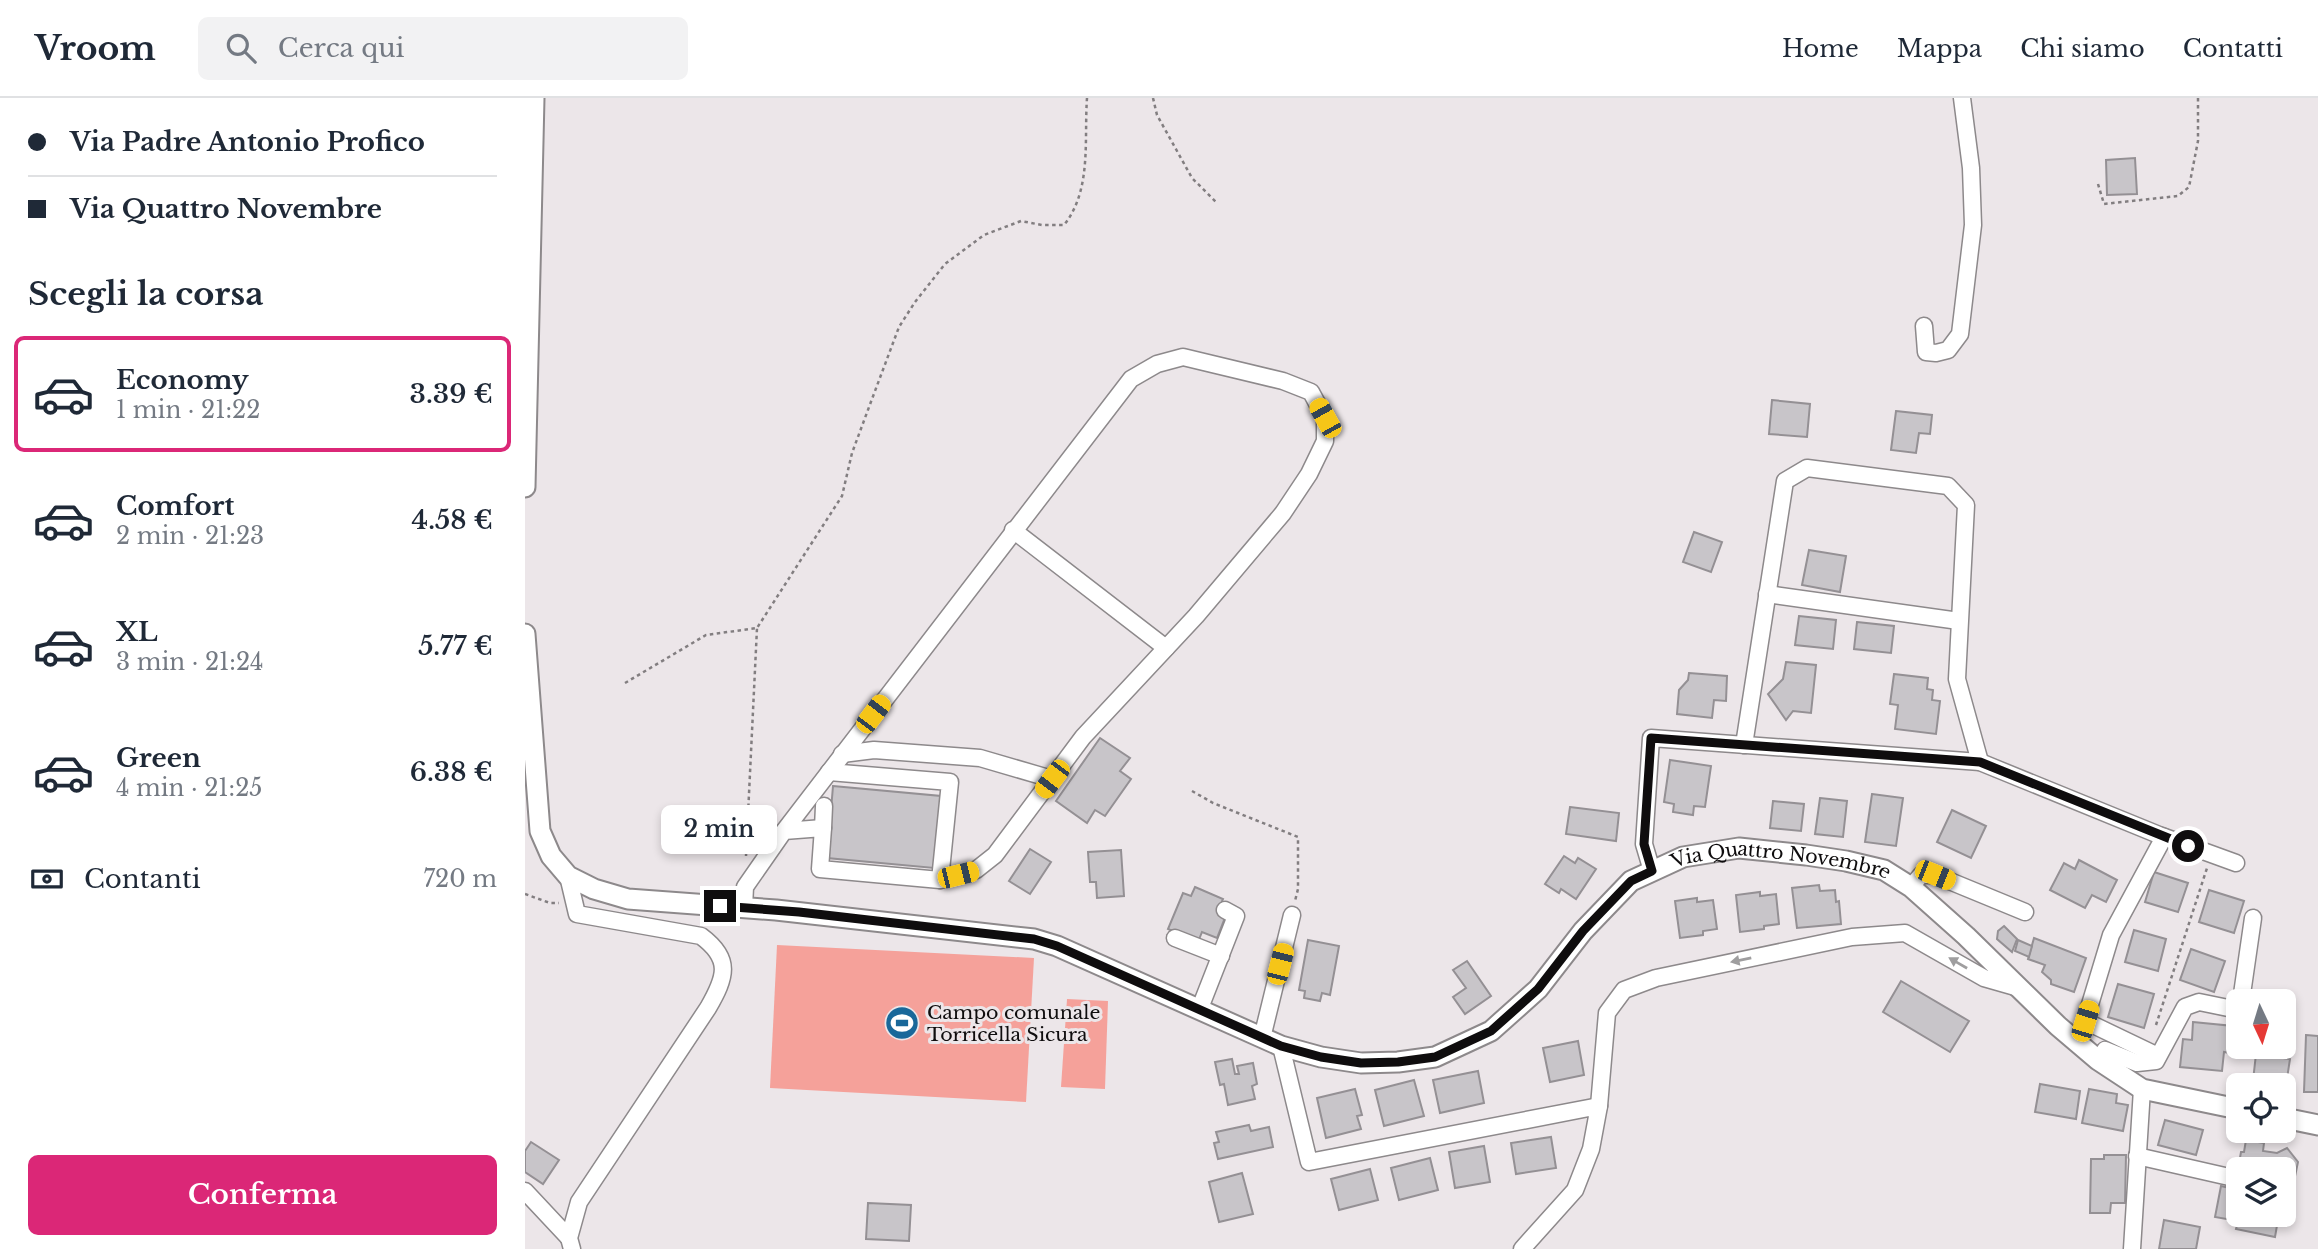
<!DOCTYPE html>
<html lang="it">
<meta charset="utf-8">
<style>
:root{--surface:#fff;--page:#f2f2f3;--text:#1f2937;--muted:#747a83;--line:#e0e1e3;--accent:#db2777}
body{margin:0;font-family:"Libre Baskerville",serif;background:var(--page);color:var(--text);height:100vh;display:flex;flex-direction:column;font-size:26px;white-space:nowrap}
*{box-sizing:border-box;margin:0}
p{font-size:23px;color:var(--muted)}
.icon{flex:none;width:38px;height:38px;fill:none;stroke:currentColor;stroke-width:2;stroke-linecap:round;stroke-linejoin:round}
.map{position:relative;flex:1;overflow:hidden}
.details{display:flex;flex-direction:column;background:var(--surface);width:525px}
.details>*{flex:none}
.top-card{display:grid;align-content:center;height:154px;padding:0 28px;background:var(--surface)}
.needle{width:46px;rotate:176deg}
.fabs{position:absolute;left:1701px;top:891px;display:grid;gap:14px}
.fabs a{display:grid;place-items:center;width:70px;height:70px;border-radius:10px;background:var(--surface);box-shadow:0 4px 10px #0003;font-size:35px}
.end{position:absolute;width:32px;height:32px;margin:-16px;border:9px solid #0f0d0e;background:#fff;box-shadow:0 0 0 4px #fff}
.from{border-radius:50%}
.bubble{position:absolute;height:49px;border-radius:10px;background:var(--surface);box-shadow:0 4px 10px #0003;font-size:23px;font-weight:600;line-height:49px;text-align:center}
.car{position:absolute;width:21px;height:42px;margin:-21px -10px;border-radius:9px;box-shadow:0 0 5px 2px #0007;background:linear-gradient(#f5c518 24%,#345 0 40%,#f5c518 0 76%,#345 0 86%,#f5c518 0)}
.top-card b{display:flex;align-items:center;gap:24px;height:66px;font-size:26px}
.top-card b+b{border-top:2px solid var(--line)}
.top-card i{width:18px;height:18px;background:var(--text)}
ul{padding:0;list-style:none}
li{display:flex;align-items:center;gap:21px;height:116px;margin:0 14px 10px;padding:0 14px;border:4px solid transparent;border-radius:10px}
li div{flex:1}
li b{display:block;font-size:26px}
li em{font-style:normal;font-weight:600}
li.on{border-color:var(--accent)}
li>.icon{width:63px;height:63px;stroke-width:1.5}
h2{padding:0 28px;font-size:32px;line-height:84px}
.pay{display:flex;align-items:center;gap:18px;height:77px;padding:0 28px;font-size:26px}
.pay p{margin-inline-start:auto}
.action{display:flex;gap:14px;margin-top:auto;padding:14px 28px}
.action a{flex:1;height:80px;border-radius:10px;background:var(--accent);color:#fff;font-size:28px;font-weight:600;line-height:80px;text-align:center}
header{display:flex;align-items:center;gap:42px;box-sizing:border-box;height:98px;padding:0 35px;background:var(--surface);border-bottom:2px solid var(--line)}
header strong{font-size:33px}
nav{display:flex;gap:38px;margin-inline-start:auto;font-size:24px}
.search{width:490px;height:63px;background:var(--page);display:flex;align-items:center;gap:18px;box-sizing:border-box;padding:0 24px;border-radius:10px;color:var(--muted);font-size:26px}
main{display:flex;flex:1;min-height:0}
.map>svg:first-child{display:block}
.green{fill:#f5a19a}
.building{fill:#c8c5c9;stroke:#949094;stroke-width:2}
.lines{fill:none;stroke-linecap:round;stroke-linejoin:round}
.minor-casing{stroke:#8d898b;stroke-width:19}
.major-casing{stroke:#8d898b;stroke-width:23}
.path{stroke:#827e80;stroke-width:2.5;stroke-dasharray:3.5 3.5;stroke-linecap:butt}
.minor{stroke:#fff;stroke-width:16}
.major{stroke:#fff;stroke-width:19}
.oneway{fill:#9f9e9f}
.route{stroke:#0f0d0e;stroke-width:9}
.labels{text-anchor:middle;stroke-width:6;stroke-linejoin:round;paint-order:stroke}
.street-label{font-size:19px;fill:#0f0d0e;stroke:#ece6e9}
.poi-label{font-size:19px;fill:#0f0d0e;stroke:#ece6e9;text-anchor:start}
</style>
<header>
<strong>Vroom</strong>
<div class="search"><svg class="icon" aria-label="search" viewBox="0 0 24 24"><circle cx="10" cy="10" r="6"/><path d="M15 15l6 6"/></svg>Cerca qui</div>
<nav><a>Home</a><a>Mappa</a><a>Chi siamo</a><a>Contatti</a></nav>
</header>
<main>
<section class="details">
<div class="top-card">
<b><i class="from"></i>Via Padre Antonio Profico</b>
<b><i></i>Via Quattro Novembre</b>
</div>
<h2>Scegli la corsa</h2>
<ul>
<li class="on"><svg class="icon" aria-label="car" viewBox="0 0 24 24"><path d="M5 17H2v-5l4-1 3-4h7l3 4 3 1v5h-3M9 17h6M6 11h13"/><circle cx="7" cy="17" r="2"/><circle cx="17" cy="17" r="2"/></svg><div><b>Economy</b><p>1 min · 21:22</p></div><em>3.39 €</em></li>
<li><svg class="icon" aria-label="car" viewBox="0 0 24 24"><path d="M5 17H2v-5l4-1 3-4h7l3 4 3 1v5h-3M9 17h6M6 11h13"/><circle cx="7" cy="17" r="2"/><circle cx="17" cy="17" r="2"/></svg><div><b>Comfort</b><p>2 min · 21:23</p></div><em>4.58 €</em></li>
<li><svg class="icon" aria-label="car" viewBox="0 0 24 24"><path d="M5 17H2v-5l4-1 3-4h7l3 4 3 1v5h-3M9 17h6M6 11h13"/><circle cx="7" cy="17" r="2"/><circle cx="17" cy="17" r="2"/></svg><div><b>XL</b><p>3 min · 21:24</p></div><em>5.77 €</em></li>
<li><svg class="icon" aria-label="car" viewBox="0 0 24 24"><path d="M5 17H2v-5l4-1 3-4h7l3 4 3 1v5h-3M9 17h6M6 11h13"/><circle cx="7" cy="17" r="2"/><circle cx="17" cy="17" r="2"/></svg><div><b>Green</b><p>4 min · 21:25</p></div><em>6.38 €</em></li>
</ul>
<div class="pay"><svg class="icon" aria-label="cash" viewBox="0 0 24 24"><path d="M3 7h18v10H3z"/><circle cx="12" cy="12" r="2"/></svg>Contanti<p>720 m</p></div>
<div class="action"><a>Conferma</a></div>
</section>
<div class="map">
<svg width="1793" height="1151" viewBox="0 0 1793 1151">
<rect width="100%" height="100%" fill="#ece6e9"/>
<!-- green -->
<g class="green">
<path d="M252 847 509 860 501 1004 245 990Z"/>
<path d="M542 901 583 903 580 991 536 989Z"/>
</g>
<!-- building -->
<g class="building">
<path d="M1610 60 1612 96 1582 97 1581 62Z"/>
<path d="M1247 302 1285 306 1282 339 1244 336Z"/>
<path d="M1371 313 1407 317 1405 336 1394 335 1391 355 1366 352Z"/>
<path d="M1169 434 1197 444 1186 474 1158 464Z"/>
<path d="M1284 452 1321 458 1315 494 1277 487Z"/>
<path d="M1274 518 1311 522 1308 551 1270 547Z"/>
<path d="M1332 524 1369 528 1366 555 1329 551Z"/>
<path d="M1261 564 1291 567 1286 615 1268 613 1261 622 1243 596 1258 581Z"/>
<path d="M1164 575 1202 578 1201 603 1189 602 1187 620 1152 616 1154 592 1163 582Z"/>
<path d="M1369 576 1403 580 1402 591 1408 592 1407 602 1415 603 1411 636 1370 631 1373 607 1365 606Z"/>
<path d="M575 640 605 660 595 673 606 681 580 718 570 712 562 725 531 703Z"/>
<path d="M1145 662 1186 668 1180 709 1169 708 1168 717 1148 714 1149 706 1139 704Z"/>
<path d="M308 688 416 698 409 770 302 760Z"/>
<path d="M1347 696 1378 700 1371 748 1340 744Z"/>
<path d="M1295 700 1322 703 1318 739 1290 736Z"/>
<path d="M1248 703 1279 706 1276 733 1245 730Z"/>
<path d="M1045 709 1094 715 1091 743 1041 736Z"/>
<path d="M1427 712 1461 728 1446 760 1412 744Z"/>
<path d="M505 751 526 764 505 796 484 783Z"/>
<path d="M596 752 599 798 572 800 571 784H565L563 754Z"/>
<path d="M1039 758 1050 765 1053 760 1071 771 1051 801 1036 791 1034 795 1020 786Z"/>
<path d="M1554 762 1592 782 1581 804 1567 797 1560 810 1525 792 1539 765 1550 771Z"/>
<path d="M1629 774 1663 785 1653 814 1620 804Z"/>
<path d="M1294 787 1295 793 1310 792 1311 804 1314 803 1316 826 1272 830 1267 790Z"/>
<path d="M670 789 698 801 693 813 701 817 692 840 677 834 673 844 643 831 658 795 666 798Z"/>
<path d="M1684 792 1719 803 1709 835 1674 824Z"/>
<path d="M1235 794V798L1251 796 1254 826 1239 828V831L1215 834 1211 797Z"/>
<path d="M1172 800V804L1188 802 1192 831 1178 833V837L1155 840 1150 803Z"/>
<path d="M1479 828 1492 841 1487 854 1472 841 1473 833Z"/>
<path d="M1609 832 1641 841 1633 873 1600 864Z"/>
<path d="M1509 840 1561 860 1549 894 1526 886V882L1517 874 1520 867 1503 861Z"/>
<path d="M783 842 814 848 805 897 797 895 795 903 779 900 780 893 774 892Z"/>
<path d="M1493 842 1507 848 1504 859 1490 853Z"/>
<path d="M1666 851 1700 863 1689 894 1655 882Z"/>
<path d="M942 863 966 898 940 916 928 899 941 890 928 872Z"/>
<path d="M1376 883 1444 923 1425 954 1358 914Z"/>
<path d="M1593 886 1629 896 1619 930 1583 919Z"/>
<path d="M1668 924 1708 928 1705 955 1699 954 1697 973 1655 969 1658 941 1667 942Z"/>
<path d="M1781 937 1793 938V994H1779Z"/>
<path d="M1053 943 1059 977 1025 984 1018 950Z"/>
<path d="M1731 956 1765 961 1761 987 1728 983Z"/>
<path d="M707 961 710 976H714L712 968 728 965 732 986 727 988 730 1001 703 1007 699 986 695 987 690 964Z"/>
<path d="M953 973 959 1005 915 1015 908 982Z"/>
<path d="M889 982 899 1018 859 1028 850 992Z"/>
<path d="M1515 986 1555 993 1551 1021 1510 1014Z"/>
<path d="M830 991 837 1017 832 1018 836 1031 801 1040 792 1000Z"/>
<path d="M1564 991 1592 996 1591 1005 1603 1007 1598 1033 1557 1025Z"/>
<path d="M1640 1022 1678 1032 1671 1057 1633 1047Z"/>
<path d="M724 1027 726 1033 744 1029 748 1049 693 1061 689 1045 694 1044 691 1034Z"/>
<path d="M1026 1039 1031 1070 991 1076 986 1045Z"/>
<path d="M1721 1042 1739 1045 1738 1053 1752 1055 1762 1050 1773 1064 1769 1083 1759 1081V1071H1713L1716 1054H1719Z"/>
<path d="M6 1044 34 1062 18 1086 0 1074V1053Z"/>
<path d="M959 1048 965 1084 930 1090 924 1054Z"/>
<path d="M1579 1057H1601L1600 1105H1586L1585 1115H1565L1566 1061H1579Z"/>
<path d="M905 1060 913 1092 874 1102 866 1070Z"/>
<path d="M845 1071 853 1102 814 1112 806 1081Z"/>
<path d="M717 1075 728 1116 694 1124 684 1084Z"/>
<path d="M1696 1088 1713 1092V1116H1754L1750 1139 1711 1131 1713 1123 1690 1119Z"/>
<path d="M343 1105 386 1107 384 1143 341 1141Z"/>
<path d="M1639 1122 1675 1129 1671 1151H1634Z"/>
</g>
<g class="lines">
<!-- minor casing -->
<g class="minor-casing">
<g id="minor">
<path d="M1399 228 1401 254 1411 255 1423 252 1435 236 1448 127 1446 70 1437 0"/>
<path d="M488 432 641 550"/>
<path d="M1242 496 1434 523"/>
<path d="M1219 647 1260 383 1282 370 1423 388 1441 407 1432 581 1455 664"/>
<path d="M317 656 349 652 455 660 527 681"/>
<path d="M304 674 425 684 415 782"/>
<path d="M298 730 299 708"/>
<path d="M1127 773 1119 746 1126 640 1455 664 1634 737 1711 765"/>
<path d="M43 778 52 816 176 838C207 861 201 879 183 910L54 1104 44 1140 47 1151"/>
<path d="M1386 789 1396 777H1410L1500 814"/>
<path d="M219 809 220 789 259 733 298 730 295 771 415 782 451 772 470 757 558 639 671 518 758 415 784 376 800 343V320L786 294 758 283 658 259 632 266 606 281 259 733"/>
<path d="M650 840 696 858"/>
<path d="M1716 903 1728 820"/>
<path d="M675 910 711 818 700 812"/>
<path d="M737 940 767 817"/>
<path d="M756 948 784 1064 1074 1008 1066 1051 1050 1092 997 1151"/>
<path d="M1633 958 1560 923 1586 837 1639 739"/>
<path d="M1573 962 1580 952 1612 965 1631 963 1660 909 1674 904 1713 912"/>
<path d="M1074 1008 1082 915 1099 892 1131 880 1327 839 1380 835 1459 880 1494 890"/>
<path d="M1612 1058 1713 1081"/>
<path d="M0 1093 44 1140"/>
<path d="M1607 1151 1617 991"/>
</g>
</g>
<!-- major casing -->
<g class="major-casing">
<g id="major">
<path d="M0 389 9 0"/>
<path id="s1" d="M0 536 15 733 26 758 43 778 69 791 103 801 251 812 509 841 532 848 756 948 796 959 836 965 873 964 910 959 966 933 1013 891 1058 833 1106 783 1158 759 1214 750 1281 757 1321 763 1359 772 1386 789 1441 838 1533 928 1573 962 1617 991 1713 1011"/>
<path d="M1759 1020 1793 1027"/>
</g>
</g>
<!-- path -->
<g class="path">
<path d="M628 0 632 17 667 80 691 104"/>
<path d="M1573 86 1579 106 1653 98 1664 89 1673 43V0"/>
<path d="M100 585 181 537 232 530 317 398 327 355 347 301 374 229 390 204 420 166 459 137 496 123 517 127H539C567 92 559 42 562 0"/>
<path d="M667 693 688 705 773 739V791L770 803"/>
<path d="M221 758 232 530"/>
<path d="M0 796 25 805H34"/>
<path d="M1631 927 1682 770"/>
</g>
<!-- minor -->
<use href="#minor" class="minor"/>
<!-- major -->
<use href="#major" class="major"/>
</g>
<!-- one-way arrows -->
<defs><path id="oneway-solid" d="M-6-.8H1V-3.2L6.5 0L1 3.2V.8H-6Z" transform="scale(1.75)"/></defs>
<g class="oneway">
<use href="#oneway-solid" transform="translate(1216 862) rotate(168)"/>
<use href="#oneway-solid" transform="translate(1433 865) rotate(-150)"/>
</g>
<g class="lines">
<!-- route -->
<path class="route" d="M195 808 274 814 509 841 532 848 756 948 796 959 836 965 873 964 910 959 966 933 1013 891 1058 833 1106 783 1127 773 1119 746 1126 640 1455 664 1663 748"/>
</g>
<!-- icons -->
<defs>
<g id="stadium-disc" transform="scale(1.75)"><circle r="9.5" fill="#19689a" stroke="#ece6e9"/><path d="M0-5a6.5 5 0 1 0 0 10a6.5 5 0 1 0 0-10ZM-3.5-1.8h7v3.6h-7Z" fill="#fff"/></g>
</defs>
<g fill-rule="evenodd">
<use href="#stadium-disc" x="377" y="925"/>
</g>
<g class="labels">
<!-- street labels -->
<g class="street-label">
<text dy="7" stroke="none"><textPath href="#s1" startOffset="1573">Via Quattro Novembre</textPath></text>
</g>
<!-- poi labels -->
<g class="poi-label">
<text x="402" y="921">Campo comunale<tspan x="402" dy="22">Torricella Sicura</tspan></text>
</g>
</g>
</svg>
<div class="fabs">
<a><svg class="needle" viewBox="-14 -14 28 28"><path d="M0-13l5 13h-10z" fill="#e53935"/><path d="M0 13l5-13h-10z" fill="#747a83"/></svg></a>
<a><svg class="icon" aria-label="locate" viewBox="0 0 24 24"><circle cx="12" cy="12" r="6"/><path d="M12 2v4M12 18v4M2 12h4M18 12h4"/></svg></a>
<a><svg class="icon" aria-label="layers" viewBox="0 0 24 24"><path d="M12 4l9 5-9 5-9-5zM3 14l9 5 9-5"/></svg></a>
</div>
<i class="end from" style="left:1663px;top:748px"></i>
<i class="end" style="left:195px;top:808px"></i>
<div class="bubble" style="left:136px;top:707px;width:116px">2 min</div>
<i class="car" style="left:800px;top:320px;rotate:331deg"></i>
<i class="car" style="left:348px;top:616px;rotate:37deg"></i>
<i class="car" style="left:527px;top:681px;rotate:217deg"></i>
<i class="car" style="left:433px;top:777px;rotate:76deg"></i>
<i class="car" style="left:1410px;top:777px;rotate:112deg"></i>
<i class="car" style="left:755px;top:866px;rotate:14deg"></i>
<i class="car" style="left:1560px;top:923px;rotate:17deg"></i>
</div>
</main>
